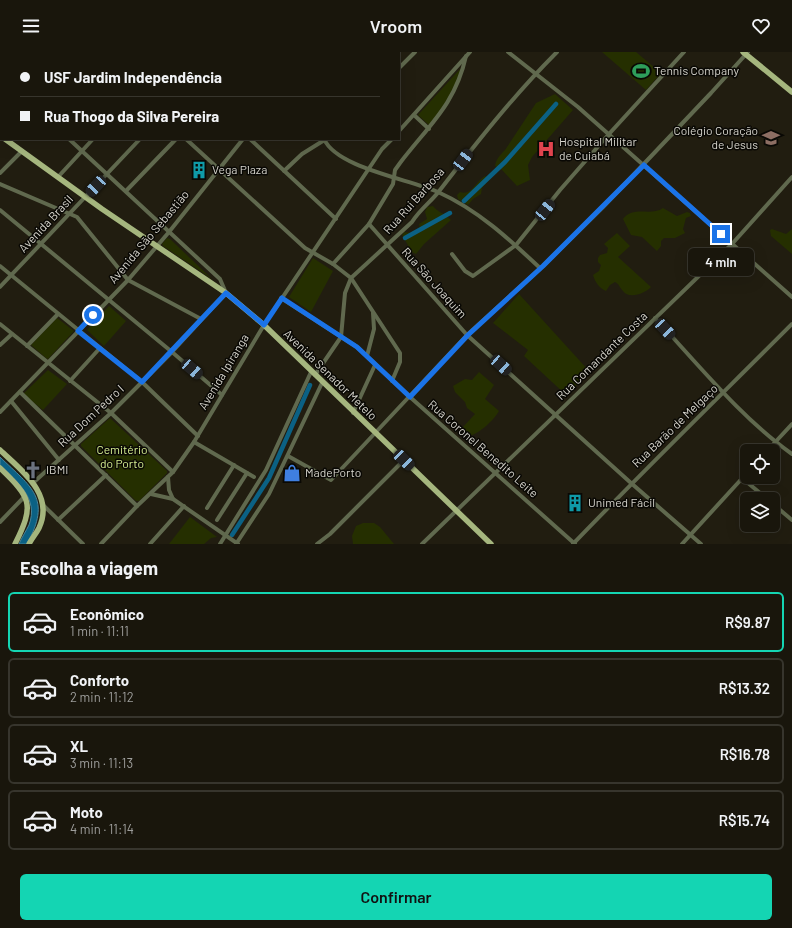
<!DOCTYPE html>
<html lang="pt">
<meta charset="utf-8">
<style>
:root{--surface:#19160c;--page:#221f15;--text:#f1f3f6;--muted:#9f9f9d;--line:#37352d;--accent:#14d5b3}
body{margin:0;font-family:Barlow,sans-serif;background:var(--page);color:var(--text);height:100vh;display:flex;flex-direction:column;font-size:15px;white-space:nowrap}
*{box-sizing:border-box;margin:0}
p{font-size:13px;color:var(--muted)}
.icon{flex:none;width:22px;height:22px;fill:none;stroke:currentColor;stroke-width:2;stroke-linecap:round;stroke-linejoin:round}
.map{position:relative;height:492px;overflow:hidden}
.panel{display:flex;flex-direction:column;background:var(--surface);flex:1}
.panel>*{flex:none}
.top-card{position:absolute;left:0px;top:0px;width:400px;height:88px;box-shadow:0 4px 16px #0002,0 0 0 1px var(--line);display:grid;align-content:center;height:88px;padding:0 20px;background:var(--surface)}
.tools{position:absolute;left:740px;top:392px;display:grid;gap:8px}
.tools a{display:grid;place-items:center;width:40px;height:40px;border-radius:6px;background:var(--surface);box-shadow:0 4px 16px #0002,0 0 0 1px var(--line);font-size:20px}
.end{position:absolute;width:18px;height:18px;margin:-9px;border:5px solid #1a73e8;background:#fff;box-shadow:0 0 0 2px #fff}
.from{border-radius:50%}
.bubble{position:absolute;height:28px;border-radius:6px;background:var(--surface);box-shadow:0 4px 16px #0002,0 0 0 1px var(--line);font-size:13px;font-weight:600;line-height:28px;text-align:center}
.car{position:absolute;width:12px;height:24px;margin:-12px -6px;border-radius:5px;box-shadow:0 0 3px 1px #0007;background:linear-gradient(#222 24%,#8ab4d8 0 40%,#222 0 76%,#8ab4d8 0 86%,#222 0)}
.top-card b{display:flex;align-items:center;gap:14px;height:38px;font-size:15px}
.top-card b+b{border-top:1px solid var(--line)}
.top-card i{width:10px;height:10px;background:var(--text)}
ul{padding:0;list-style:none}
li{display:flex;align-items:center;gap:12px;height:60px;margin:0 8px 6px;padding:0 12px;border:2px solid var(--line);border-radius:6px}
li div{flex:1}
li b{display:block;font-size:15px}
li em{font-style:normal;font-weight:600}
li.active{border-color:var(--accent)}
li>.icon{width:36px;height:36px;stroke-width:1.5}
h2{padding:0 20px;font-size:18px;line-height:48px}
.primary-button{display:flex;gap:8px;margin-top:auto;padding:8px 20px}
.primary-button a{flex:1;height:46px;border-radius:6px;background:var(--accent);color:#111;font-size:16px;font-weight:600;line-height:46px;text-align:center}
header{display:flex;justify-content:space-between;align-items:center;height:52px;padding:0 20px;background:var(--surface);font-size:18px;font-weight:600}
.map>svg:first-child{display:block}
.green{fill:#252f00}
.water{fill:#0b6184;stroke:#48849a}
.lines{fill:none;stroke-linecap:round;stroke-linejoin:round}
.canal{stroke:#0b6184;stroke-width:4.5}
.minor{stroke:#60694e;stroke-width:4}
.major{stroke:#a5b67e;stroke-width:5.5}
.route{stroke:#1a73e8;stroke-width:5}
.labels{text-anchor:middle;stroke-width:3;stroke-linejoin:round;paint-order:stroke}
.poi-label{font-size:12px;fill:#d7d5cd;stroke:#090804;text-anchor:start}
.street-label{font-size:12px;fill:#d7d5cd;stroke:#090804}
.park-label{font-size:12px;fill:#d5ee90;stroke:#090804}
</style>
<header><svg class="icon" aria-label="menu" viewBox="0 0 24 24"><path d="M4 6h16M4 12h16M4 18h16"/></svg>Vroom<svg class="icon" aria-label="heart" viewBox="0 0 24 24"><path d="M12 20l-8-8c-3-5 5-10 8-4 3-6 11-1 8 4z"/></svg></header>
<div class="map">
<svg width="792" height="492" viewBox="0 0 792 492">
<rect width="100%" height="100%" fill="#211d10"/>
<!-- green -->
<g class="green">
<path d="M602 0H636L661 21 646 38Z"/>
<path d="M461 16C456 37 442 56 429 73L418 63Z"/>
<path d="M555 42 573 58 532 105 528 113 530 128 517 134 502 118 495 114C496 107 500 103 505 98L536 51Z"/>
<path d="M485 124 490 127 482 136 481 142 473 147 468 153 458 147 457 143 460 140C472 144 476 129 485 124Z"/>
<path d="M433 154C437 160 445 161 451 168L424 192 416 202 412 200 402 183 404 180 412 181 420 176 419 172 427 167 425 160 427 155Z"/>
<path d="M663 156 677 164 687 160 690 161 691 164 686 166 683 177 685 181 675 186H664L661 189V194L657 199 642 185 631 183 623 167C634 153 650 165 663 156Z"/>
<path d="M772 177 786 182 792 177V202L771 184 770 178Z"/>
<path d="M617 181 630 194 618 205 651 235C646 241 629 248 623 239 619 235 620 233 615 230L610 233 606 239C599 236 595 230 593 223L599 219 601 213 598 210V206L600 203 607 201 608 196 604 192Z"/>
<path d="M167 186 170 187 212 227 163 194 162 192Z"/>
<path d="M313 206 333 219 311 260 289 245Z"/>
<path d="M519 242 590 320 566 343 524 304 528 298 493 271Z"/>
<path d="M109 254 126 269 104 294 87 278Z"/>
<path d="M57 266 74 279 48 307 46 306 31 293Z"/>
<path d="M48 318 67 332 43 358 24 343V341Z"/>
<path d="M479 320 494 333 485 347 499 359C494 368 479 382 469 384L465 382 463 375 475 362 467 356 465 350 455 340 453 334 465 327 472 328Z"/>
<path d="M110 366 167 419V421L139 449H136L81 394V392Z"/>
<path d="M190 465 217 485 211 486 204 492H169Z"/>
<path d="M363 471H374L380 475 394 492H353L352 484 356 474Z"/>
</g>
<!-- water -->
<path class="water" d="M0 405C32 436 52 446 27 492H19C22 485 26 479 29 473 39 446 17 430 0 413Z"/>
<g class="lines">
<!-- canal -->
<g class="canal">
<path d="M464 149 505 110 556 52"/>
<path d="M405 186 450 161"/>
<path d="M232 483 269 426 310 333"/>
</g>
<!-- minor -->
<g class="minor">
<path d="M95 0 96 1"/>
<path d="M140 0V1"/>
<path d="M194 0 195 1"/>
<path d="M272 0 273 1"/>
<path d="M508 0 578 55 792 245"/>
<path d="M71 1 73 0"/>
<path d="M186 1 187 0"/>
<path d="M335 1 337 0"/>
<path d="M399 16 415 0"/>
<path d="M0 18 1 19"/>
<path d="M0 57 1 56"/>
<path d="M414 63 429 77"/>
<path d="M399 79 470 0"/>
<path d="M186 87 305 196 333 212 351 226 400 301V310L392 329"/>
<path d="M250 87 336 167"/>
<path d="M324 87C337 116 409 127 438 140 478 158 509 187 540 216"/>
<path d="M284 119 302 102 326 87"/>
<path d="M0 121 22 99"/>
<path d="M58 125 93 87"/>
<path d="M0 132 77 165 128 228 201 267"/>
<path d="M126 139 176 87"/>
<path d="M0 158 172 300 222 343"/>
<path d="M369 172 467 283 631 431 701 492"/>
<path d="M452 202 465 219 473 224 516 193 560 138 609 82 684 0"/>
<path d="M333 212 369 172 393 132 395 118 400 111C429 73 455 53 466 4"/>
<path d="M0 214 142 330 198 384"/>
<path d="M0 235 140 87"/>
<path d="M281 246 357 295 410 345 575 492"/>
<path d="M655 266C697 311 742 367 792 402"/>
<path d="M0 272 111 361 173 420"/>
<path d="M0 293 12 282"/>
<path d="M27 294 58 262"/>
<path d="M367 304 374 277 373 261"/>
<path d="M315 323 341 285 345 241 351 226 412 170C420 157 432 149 440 138 477 90 514 43 557 0"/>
<path d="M70 329 100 296"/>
<path d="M20 340 137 454"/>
<path d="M11 349 59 408"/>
<path d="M0 360 128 228 169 180 243 87"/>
<path d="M353 361 375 313"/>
<path d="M194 390 254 425"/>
<path d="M767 399 792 372"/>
<path d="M288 404 331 428 467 283 543 214 603 155 711 41 748 0"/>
<path d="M168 425 169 438 173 447"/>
<path d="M742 426 767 447"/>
<path d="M34 430 111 361 172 300 226 241 220 227 69 87"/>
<path d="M151 442 173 447 238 492"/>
<path d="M42 452 83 492"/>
<path d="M773 452 792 468"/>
<path d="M207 456 234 413"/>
<path d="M58 468 106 423"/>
<path d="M217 468 247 421"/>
<path d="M0 470 25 444"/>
<path d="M101 492 137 454 173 420 194 390 264 273 382 97 392 87"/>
<path d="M150 492 184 454"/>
<path d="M220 492 266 418 311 320"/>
<path d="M236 492 269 442 322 331"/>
<path d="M317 492 330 482 404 408"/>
<path d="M422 492 732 192 792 125"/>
<path d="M573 492C645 417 719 345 792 272"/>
<path d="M682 492 747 421"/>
</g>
<!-- major -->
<g class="major">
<path d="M743 0 792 40"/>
<path d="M0 83 1 84"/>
<path d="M5 87 102 157 226 241 264 273 491 492"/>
<path d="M0 398C21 418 55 442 39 476 36 482 32 486 29 492"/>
<path d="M0 416C31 446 35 452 15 492"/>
</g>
</g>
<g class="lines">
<!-- route -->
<path class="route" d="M93 263 78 279 142 330 226 241 264 273 282 246 357 295 410 345 468 283 543 214 644 113 721 182"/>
</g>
<!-- icons -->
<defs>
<g id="stadium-bare" transform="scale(1.38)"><path d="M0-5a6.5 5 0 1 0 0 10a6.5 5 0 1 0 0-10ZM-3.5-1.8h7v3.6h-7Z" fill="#2e9e5b" stroke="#090804" stroke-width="2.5" paint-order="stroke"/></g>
<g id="school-bare" transform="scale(1.38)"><path d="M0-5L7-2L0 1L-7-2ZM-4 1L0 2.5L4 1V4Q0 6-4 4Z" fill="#8d6e63" stroke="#090804" stroke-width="2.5" paint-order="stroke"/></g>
<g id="hospital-bare" transform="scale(1.38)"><path d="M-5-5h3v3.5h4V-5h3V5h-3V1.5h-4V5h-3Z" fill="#e0444e" stroke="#090804" stroke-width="2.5" paint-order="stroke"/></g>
<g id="building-bare" transform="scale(1.38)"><path d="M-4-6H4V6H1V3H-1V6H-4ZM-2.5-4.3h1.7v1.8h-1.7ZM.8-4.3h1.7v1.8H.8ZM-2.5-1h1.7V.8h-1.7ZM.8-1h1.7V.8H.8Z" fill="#0f9aa8" stroke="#090804" stroke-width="2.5" paint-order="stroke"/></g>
<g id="church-bare" transform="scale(1.38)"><path d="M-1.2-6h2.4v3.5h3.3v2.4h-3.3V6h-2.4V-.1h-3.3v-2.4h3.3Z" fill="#6b7280" stroke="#090804" stroke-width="2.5" paint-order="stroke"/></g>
<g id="shop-bare" transform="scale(1.38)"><path d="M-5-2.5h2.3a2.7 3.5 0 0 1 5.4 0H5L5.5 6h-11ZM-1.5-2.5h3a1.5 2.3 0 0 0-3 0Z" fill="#3f7fe0" stroke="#090804" stroke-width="2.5" paint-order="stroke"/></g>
</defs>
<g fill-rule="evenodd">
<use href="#stadium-bare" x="641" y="19"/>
<use href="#school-bare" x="771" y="86"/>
<use href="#hospital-bare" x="546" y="97"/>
<use href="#building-bare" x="199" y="118"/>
<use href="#church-bare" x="33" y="418"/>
<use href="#shop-bare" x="292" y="421"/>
<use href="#building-bare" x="575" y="451"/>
</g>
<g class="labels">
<!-- poi labels -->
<g class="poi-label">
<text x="654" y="23">Tennis Company</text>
<text x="758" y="83" text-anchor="end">Colégio Coração<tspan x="758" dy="14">de Jesus</tspan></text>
<text x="559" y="94">Hospital Militar<tspan x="559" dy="14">de Cuiabá</tspan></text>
<text x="212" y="122">Vega Plaza</text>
<text x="46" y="422">IBMI</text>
<text x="305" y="425">MadePorto</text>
<text x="588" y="455">Unimed Fácil</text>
</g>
<!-- street labels -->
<g class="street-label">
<text transform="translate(414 149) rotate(-48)" y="4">Rua Rui Barbosa</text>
<text transform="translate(46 172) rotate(-47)" y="4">Avenida Brasil</text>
<text transform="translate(149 185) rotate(-50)" y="4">Avenida São Sebastião</text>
<text transform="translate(434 231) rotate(48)" y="4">Rua São Joaquim</text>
<text transform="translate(602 304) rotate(-44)" y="4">Rua Comandante Costa</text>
<text transform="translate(224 320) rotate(-59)" y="4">Avenida Ipiranga</text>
<text transform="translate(330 323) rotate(44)" y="4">Avenida Senador Metelo</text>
<text transform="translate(91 364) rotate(-43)" y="4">Rua Dom Pedro I</text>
<text transform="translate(675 374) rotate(-44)" y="4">Rua Barão de Melgaço</text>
<text transform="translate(483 397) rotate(41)" y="4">Rua Coronel Benedito Leite</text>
</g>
<!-- park labels -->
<g class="park-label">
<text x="122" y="402">Cemitério<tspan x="122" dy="14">do Porto</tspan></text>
</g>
</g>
</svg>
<div class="tools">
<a><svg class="icon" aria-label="locate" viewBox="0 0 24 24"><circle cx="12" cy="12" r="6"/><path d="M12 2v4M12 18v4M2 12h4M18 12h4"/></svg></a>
<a><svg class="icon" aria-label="layers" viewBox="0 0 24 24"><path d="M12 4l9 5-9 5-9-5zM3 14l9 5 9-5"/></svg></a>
</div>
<i class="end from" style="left:93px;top:263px"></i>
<i class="end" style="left:721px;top:182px"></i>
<div class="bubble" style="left:688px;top:196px;width:66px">4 min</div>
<i class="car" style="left:463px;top:108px;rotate:37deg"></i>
<i class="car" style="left:96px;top:134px;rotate:223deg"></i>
<i class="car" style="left:545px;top:158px;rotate:39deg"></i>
<i class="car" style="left:665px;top:277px;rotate:137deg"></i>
<i class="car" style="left:501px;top:313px;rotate:132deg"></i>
<i class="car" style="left:192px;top:317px;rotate:131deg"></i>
<i class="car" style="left:404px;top:408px;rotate:134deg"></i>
<div class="top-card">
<b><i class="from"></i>USF Jardim Independência</b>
<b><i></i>Rua Thogo da Silva Pereira</b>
</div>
</div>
<section class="panel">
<h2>Escolha a viagem</h2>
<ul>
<li class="active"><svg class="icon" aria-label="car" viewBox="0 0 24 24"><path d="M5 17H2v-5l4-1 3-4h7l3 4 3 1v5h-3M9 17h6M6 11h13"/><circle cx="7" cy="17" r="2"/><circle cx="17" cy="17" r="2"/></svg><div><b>Econômico</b><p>1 min · 11:11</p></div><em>R$9.87</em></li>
<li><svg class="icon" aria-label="car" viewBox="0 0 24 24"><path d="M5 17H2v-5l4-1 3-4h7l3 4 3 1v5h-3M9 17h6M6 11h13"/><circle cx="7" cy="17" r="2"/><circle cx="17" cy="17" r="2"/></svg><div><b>Conforto</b><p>2 min · 11:12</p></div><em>R$13.32</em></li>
<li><svg class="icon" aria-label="car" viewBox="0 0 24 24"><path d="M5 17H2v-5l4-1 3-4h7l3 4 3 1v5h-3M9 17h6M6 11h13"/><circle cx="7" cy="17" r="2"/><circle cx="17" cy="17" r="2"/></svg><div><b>XL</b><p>3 min · 11:13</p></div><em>R$16.78</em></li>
<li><svg class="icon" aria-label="car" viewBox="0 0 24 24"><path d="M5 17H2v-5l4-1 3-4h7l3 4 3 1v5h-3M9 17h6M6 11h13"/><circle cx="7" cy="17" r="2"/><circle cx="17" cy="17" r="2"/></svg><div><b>Moto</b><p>4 min · 11:14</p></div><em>R$15.74</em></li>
</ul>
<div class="primary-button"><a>Confirmar</a></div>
</section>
